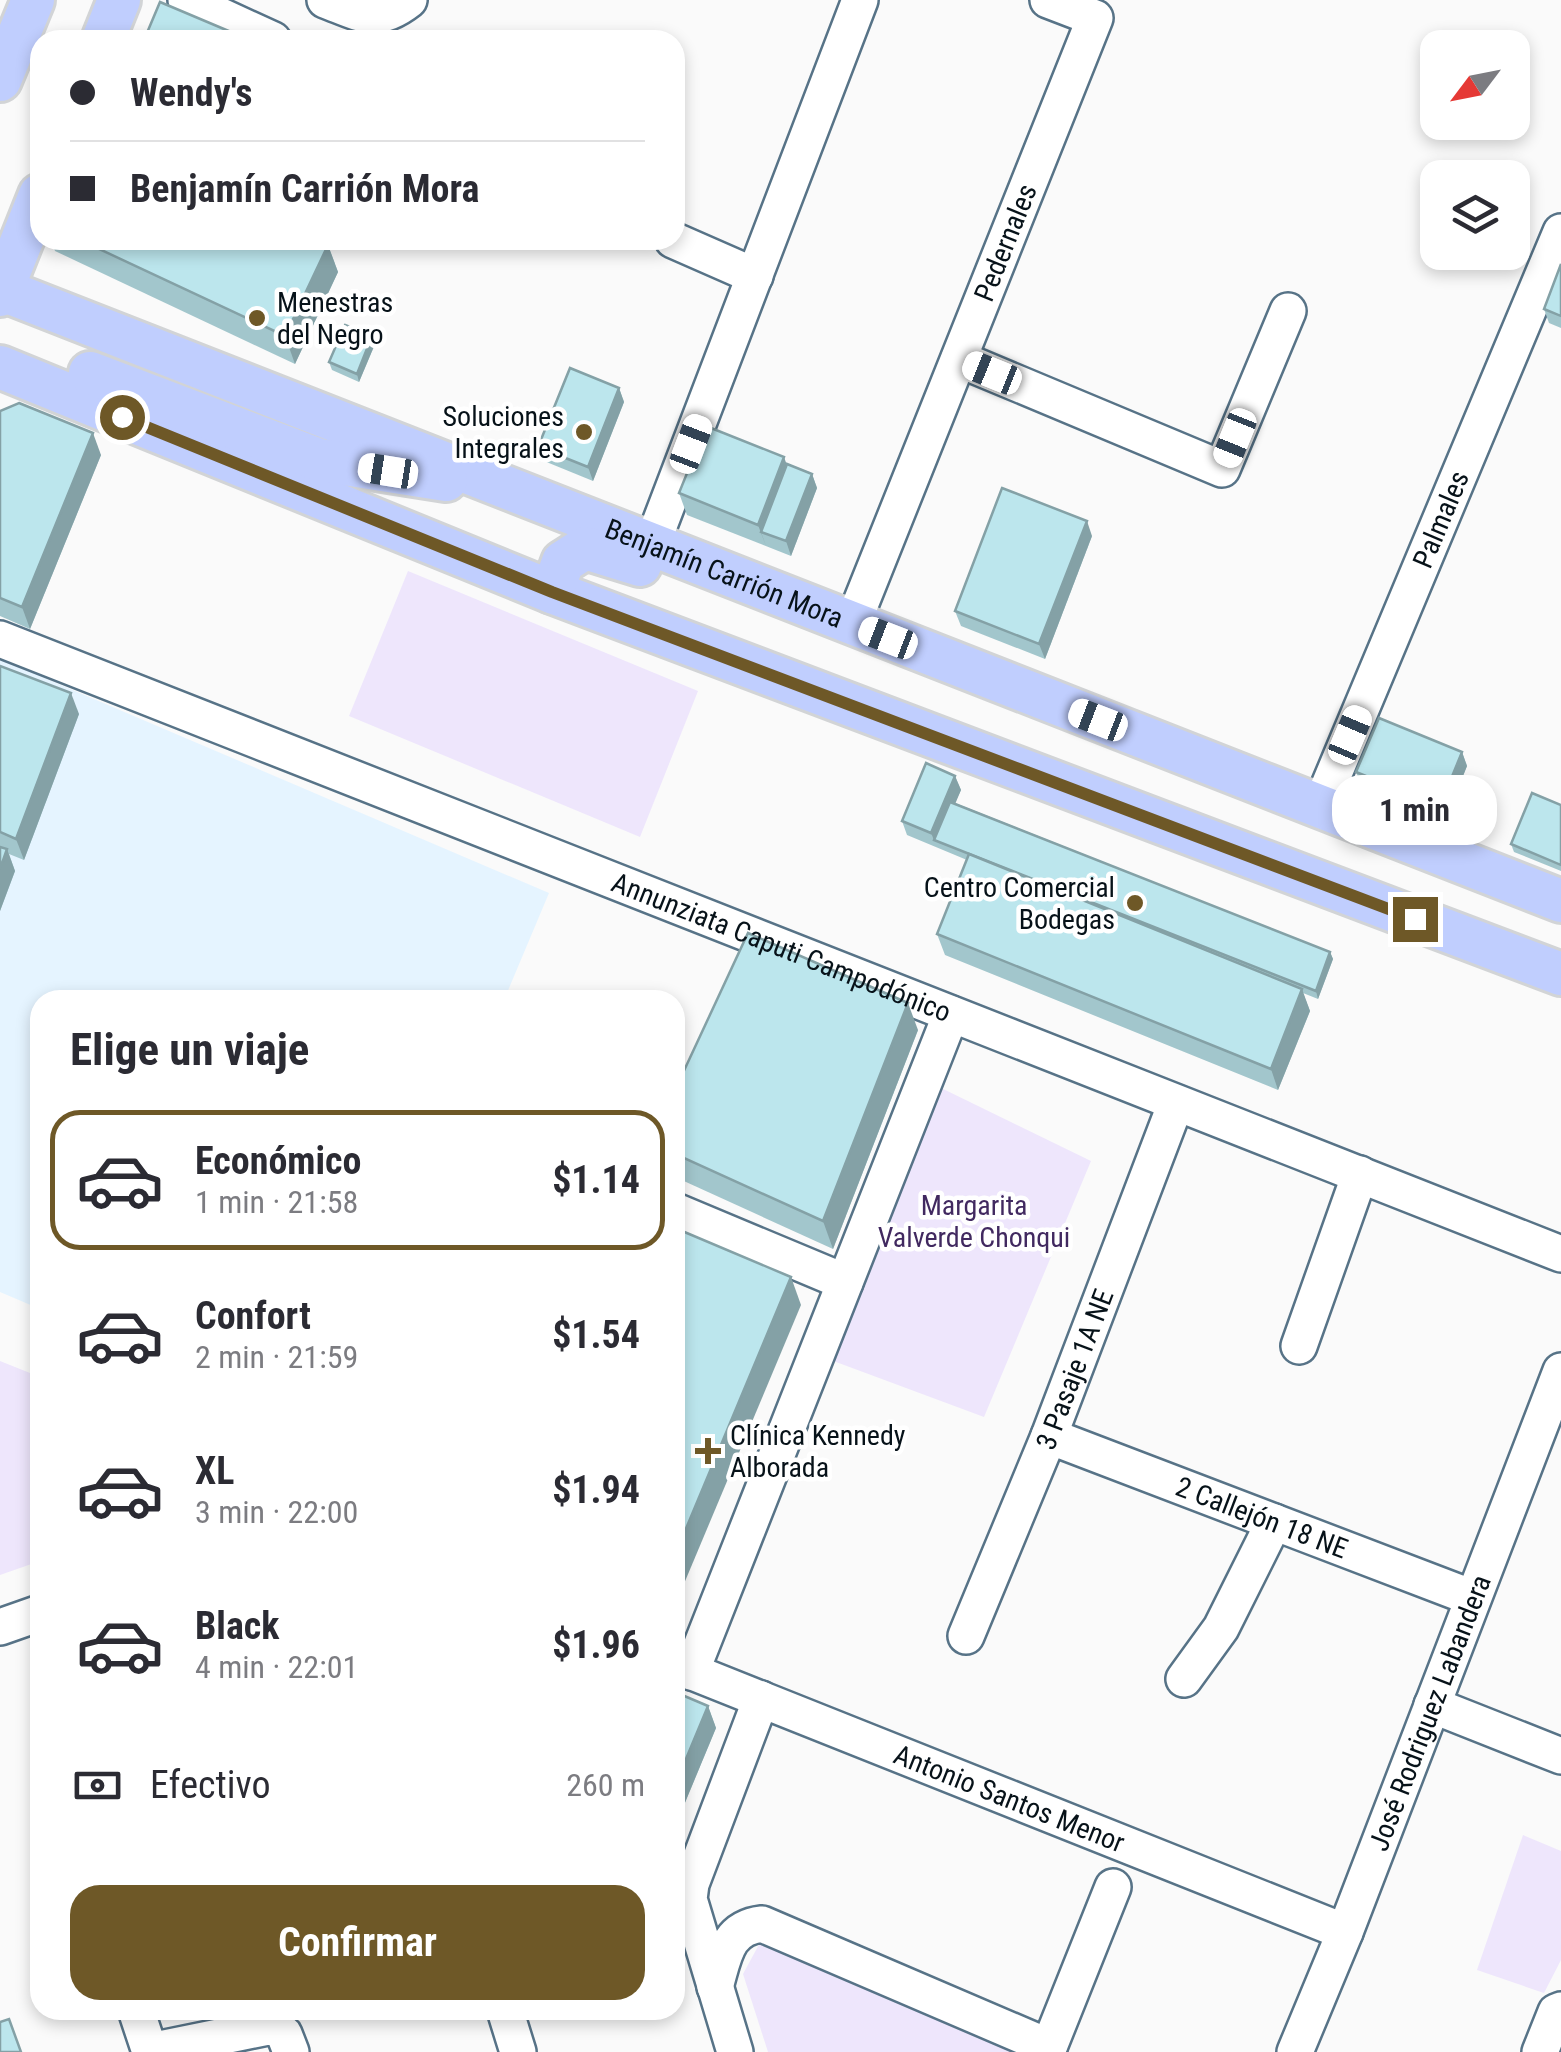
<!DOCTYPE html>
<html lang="es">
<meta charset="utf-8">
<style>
:root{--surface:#fff;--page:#f7f7f7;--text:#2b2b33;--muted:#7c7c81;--line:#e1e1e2;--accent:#6e5827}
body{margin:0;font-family:"Roboto Condensed",sans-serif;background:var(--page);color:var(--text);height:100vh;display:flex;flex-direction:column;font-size:38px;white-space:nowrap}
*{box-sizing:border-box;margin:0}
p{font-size:32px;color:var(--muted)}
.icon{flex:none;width:55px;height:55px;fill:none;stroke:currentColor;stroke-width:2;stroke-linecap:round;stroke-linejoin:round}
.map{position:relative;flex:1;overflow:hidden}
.drawer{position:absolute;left:30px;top:990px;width:655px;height:1030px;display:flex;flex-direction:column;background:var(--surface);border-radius:30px;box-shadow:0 5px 15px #0003}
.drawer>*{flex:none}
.hud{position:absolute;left:30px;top:30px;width:655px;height:220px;border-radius:30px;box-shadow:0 5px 15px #0003;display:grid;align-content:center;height:220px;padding:0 40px;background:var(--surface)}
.needle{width:65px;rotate:238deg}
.controls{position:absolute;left:1420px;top:30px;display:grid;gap:20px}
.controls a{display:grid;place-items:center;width:110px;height:110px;border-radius:20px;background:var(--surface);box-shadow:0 5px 15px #0003;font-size:50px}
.end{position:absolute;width:45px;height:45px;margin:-22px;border:12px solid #6e5827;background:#fff;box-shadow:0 0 0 5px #fff}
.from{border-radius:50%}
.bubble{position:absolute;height:70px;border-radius:30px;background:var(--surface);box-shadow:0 5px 15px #0003;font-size:32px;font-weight:700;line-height:70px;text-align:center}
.car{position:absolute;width:30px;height:60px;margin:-30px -15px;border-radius:12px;box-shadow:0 0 8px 2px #0007;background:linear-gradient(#fff 24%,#345 0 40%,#fff 0 76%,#345 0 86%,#fff 0)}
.hud b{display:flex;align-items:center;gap:35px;height:95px;font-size:38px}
.hud b+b{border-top:2px solid var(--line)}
.hud i{width:25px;height:25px;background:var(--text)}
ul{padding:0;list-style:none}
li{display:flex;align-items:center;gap:30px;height:140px;margin:0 20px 15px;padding:0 20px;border:5px solid transparent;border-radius:30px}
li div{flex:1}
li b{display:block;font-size:38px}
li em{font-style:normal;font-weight:700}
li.active{border-color:var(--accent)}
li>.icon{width:90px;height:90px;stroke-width:1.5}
h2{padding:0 40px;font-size:45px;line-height:120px}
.pay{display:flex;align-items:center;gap:25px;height:110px;padding:0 40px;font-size:38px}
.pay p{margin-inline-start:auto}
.action{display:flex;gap:20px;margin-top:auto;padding:20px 40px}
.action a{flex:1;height:115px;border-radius:30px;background:var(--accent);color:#fff;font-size:40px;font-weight:700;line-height:115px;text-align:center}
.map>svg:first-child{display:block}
.built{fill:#e5f4ff}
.green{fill:#eee6fc}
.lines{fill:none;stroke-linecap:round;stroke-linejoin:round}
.minor-casing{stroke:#577387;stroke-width:40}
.major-casing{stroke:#d2d4d6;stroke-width:48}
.minor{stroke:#fff;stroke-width:35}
.major{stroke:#c0cefe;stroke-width:42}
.wall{fill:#a2c6cc}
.shaded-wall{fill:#84a1a6}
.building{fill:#bce6ed;stroke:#84a1a6;stroke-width:2.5}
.route{stroke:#6e5827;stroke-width:12}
.poi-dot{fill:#6e5827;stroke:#fff;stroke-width:4}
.labels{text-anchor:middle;stroke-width:9;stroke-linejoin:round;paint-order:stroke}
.street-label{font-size:28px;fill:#071219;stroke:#fff}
.poi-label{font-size:28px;fill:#071219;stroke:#fff;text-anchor:start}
.park-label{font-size:28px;fill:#412960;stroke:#fff}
</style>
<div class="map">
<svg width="1561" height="2052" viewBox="0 0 1561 2052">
<rect width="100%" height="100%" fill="#fafafa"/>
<!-- built -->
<path class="built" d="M0 659 549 893 504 1000H40V1309L0 1292Z"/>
<!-- green -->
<g class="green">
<path d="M408 571 698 691 640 837 349 716Z"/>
<path d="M935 1085 1091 1161 984 1417 828 1359Z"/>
<path d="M0 1361 40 1377V1561L0 1575Z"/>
<path d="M1523 1835 1561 1851V1960L1544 1993 1477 1970Z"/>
<path d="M762 1939 1013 2052H768L743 1974Z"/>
</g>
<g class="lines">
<!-- minor casing -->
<g class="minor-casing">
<g id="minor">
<path d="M186 0 273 40"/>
<path d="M325 0C360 13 376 26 409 0"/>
<path d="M673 240 755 276"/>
<path d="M959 359 1222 469 1288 311"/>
<path d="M652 544 860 0"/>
<path id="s1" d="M852 625 1095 18 1048 0"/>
<path id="s2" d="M0 639 1561 1254"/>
<path id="s3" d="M1320 807 1561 232"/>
<path d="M675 1211 845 1282"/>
<path d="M1299 1346 1360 1174"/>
<path id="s4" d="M1049 1436 1473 1598"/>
<path d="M0 1627 40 1613"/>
<path id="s5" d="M966 1636 1049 1436 1176 1103"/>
<path id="s6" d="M675 1665 1345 1932"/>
<path d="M691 1672 951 1014"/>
<path d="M1184 1679 1221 1628 1274 1522"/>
<path d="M1432 1705 1561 1756"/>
<path d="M715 1987C724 1957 726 1928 762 1924L1049 2047"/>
<path d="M136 2010 150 2052"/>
<path d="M505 2010 518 2052"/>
<path d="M150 2051 273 2026 284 2034 291 2052"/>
<path d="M735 2052 689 1899 691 1884 761 1699"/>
<path d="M1047 2052 1113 1887"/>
<path id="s7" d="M1295 2052 1345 1932 1561 1371"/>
<path d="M1540 2052 1556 2012 1561 2010"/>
</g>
</g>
<!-- major casing -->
<g class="major-casing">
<g id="major">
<path d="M103 40 119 0"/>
<path d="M0 80 33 0"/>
<path id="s8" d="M0 289 1561 901"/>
<path d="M0 295 40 195"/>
<path d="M0 367 552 592 1561 974"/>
<path d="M90 373 319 460 446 480"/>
<path d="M552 592 563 562 585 548 640 565"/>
</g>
</g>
<!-- minor -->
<use href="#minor" class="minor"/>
<!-- major -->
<use href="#major" class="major"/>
</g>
<!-- wall -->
<g class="wall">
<path d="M51 240H318L328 245 338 272 295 364 55 251Z"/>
<path d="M1561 264V328L1549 323 1544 309Z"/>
<path d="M372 336 375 344 359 382 332 370 329 362Z"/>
<path d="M619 388 624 402 593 481 544 461 538 447Z"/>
<path d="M0 411 101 455 30 629 0 616Z"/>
<path d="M787 464 812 474 817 488 791 556 687 515 679 493Z"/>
<path d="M1092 536 1045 659 961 626 955 611Z"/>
<path d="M0 666 79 714 24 860 9 854 15 871 0 911Z"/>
<path d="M1462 752 1467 766 1445 821 1362 787 1356 772Z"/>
<path d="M955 776 961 790 955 803 1330 952 1333 959 1318 999 1303 993 1310 1011 1278 1090 945 955 937 934 967 860 907 835 902 821Z"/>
<path d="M1561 805V871L1514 852 1511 844Z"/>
<path d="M918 1030 833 1249 675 1177V1090Z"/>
<path d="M675 1692 708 1706 716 1728 684 1805 675 1801Z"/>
</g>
<!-- shaded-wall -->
<g class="shaded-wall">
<path d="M328 245 338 272 295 364 285 336Z"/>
<path d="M372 336 375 344 359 382 357 374Z"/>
<path d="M619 388 624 402 593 481 588 467Z"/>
<path d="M93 433 101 455 30 629 22 607Z"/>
<path d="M784 457 792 479 761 532 766 546 758 525Z"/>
<path d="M812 474 817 488 791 556 786 541Z"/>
<path d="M1087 521 1092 536 1045 659 1039 644Z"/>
<path d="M71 693 79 714 24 860 16 839Z"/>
<path d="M1462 752 1467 766 1445 821 1440 806Z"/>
<path d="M955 776 961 790 939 842 934 840 931 833Z"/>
<path d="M7 849 15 871 0 911V869Z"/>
<path d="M1330 952 1333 959 1318 999 1316 991Z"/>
<path d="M1302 989 1310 1011 1278 1090 1271 1069Z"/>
<path d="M908 1003 918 1030 833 1249 823 1221Z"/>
<path d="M791 1277 801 1305 678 1598 675 1588V1555Z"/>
<path d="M708 1706 716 1728 684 1805 676 1783Z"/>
</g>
<!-- building -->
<g class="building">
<path d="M160 2 250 40H144Z"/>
<path d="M80 240H318L328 245 285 336Z"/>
<path d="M1561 264V316L1544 309Z"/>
<path d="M345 325 372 336 357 374 329 362Z"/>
<path d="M570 368 619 388 588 467 538 447Z"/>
<path d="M19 403 93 433 22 607 0 598V411Z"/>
<path d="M706 426 784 457 758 525 679 493Z"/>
<path d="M787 464 812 474 786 541 761 532Z"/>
<path d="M1002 488 1087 521 1039 644 955 611Z"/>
<path d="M0 666 71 693 16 839 0 832Z"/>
<path d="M1379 718 1462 752 1440 806 1356 772Z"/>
<path d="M926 763 955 776 931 833 902 821Z"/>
<path d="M1532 793 1561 805V865L1511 844Z"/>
<path d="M950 802 1330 952 1316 991 934 840Z"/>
<path d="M0 847 7 849 0 869Z"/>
<path d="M969 854 1302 989 1271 1069 937 934Z"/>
<path d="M748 933 908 1003 823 1221 675 1154V1090Z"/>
<path d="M675 1228 791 1277 675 1555Z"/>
<path d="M675 1692 708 1706 676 1783H675Z"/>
<path d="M9 2019 21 2052H0V2022Z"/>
</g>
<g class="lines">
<!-- route -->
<path class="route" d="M122 417 552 592 1415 919"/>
</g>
<!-- markers -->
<g class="poi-dot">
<circle cx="257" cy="318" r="10"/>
<circle cx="584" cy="432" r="10"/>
<circle cx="1135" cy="903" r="10"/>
<path d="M703 1436h10v10h10v10h-10v10h-10v-10h-10v-10h10z"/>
</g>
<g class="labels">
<!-- street labels -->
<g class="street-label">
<text dy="10" stroke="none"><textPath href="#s1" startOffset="412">Pedernales</textPath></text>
<text dy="10" stroke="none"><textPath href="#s3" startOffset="312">Palmales</textPath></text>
<text dy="10" stroke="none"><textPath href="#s8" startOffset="778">Benjamín Carrión Mora</textPath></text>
<text dy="10" stroke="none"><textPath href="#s2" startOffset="840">Annunziata Caputi Campodónico</textPath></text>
<text dy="10" stroke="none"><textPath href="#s5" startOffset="288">3 Pasaje 1A NE</textPath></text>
<text dy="10" stroke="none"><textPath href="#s4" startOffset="228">2 Callejón 18 NE</textPath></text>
<text dy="10" stroke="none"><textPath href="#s7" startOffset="365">José Rodriguez Labandera</textPath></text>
<text dy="10" stroke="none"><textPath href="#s6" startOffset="360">Antonio Santos Menor</textPath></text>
</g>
<!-- poi labels -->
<g class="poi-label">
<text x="277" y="312">Menestras<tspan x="277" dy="32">del Negro</tspan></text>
<text x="564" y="426" text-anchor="end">Soluciones<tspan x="564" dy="32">Integrales</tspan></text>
<text x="1115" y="897" text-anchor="end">Centro Comercial<tspan x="1115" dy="32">Bodegas</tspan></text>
<text x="730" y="1445">Clínica Kennedy<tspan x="730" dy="32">Alborada</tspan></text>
</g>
<!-- park labels -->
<g class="park-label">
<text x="974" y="1215">Margarita<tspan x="974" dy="32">Valverde Chonqui</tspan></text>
</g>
</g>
</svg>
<div class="controls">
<a><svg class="needle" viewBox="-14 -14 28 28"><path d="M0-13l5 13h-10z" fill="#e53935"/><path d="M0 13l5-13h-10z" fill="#7c7c81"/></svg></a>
<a><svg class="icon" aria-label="layers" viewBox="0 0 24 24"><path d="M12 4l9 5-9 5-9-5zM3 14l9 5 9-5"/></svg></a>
</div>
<i class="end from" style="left:122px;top:417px"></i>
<i class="end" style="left:1415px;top:919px"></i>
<div class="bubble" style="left:1332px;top:775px;width:165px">1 min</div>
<i class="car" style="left:992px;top:373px;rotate:292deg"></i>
<i class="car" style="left:1235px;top:438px;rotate:202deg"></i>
<i class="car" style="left:691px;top:444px;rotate:21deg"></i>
<i class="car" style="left:388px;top:471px;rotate:279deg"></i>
<i class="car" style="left:888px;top:638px;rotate:291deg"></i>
<i class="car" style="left:1098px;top:720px;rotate:291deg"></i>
<i class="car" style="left:1350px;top:735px;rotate:23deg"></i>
<div class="hud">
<b><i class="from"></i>Wendy's</b>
<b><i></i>Benjamín Carrión Mora</b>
</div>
<section class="drawer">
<h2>Elige un viaje</h2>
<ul>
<li class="active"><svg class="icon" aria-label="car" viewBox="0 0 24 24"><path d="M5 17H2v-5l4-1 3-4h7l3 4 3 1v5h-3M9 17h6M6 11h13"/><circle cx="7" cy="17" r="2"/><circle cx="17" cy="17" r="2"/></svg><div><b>Económico</b><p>1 min · 21:58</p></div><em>$1.14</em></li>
<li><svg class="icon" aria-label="car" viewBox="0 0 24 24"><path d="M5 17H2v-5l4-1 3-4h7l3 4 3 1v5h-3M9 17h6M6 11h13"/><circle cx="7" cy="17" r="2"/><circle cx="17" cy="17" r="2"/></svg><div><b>Confort</b><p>2 min · 21:59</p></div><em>$1.54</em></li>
<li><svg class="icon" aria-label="car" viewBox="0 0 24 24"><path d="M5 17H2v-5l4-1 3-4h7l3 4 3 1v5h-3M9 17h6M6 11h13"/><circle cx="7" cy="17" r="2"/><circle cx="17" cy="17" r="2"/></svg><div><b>XL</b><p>3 min · 22:00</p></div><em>$1.94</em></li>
<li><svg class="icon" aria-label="car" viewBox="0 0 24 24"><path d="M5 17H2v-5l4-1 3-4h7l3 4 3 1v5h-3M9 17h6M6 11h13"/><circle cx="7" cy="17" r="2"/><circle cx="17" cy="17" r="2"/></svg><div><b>Black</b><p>4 min · 22:01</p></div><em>$1.96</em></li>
</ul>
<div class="pay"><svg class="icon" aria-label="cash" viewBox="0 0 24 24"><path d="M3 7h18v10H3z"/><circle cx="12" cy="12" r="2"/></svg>Efectivo<p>260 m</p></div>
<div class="action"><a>Confirmar</a></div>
</section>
</div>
